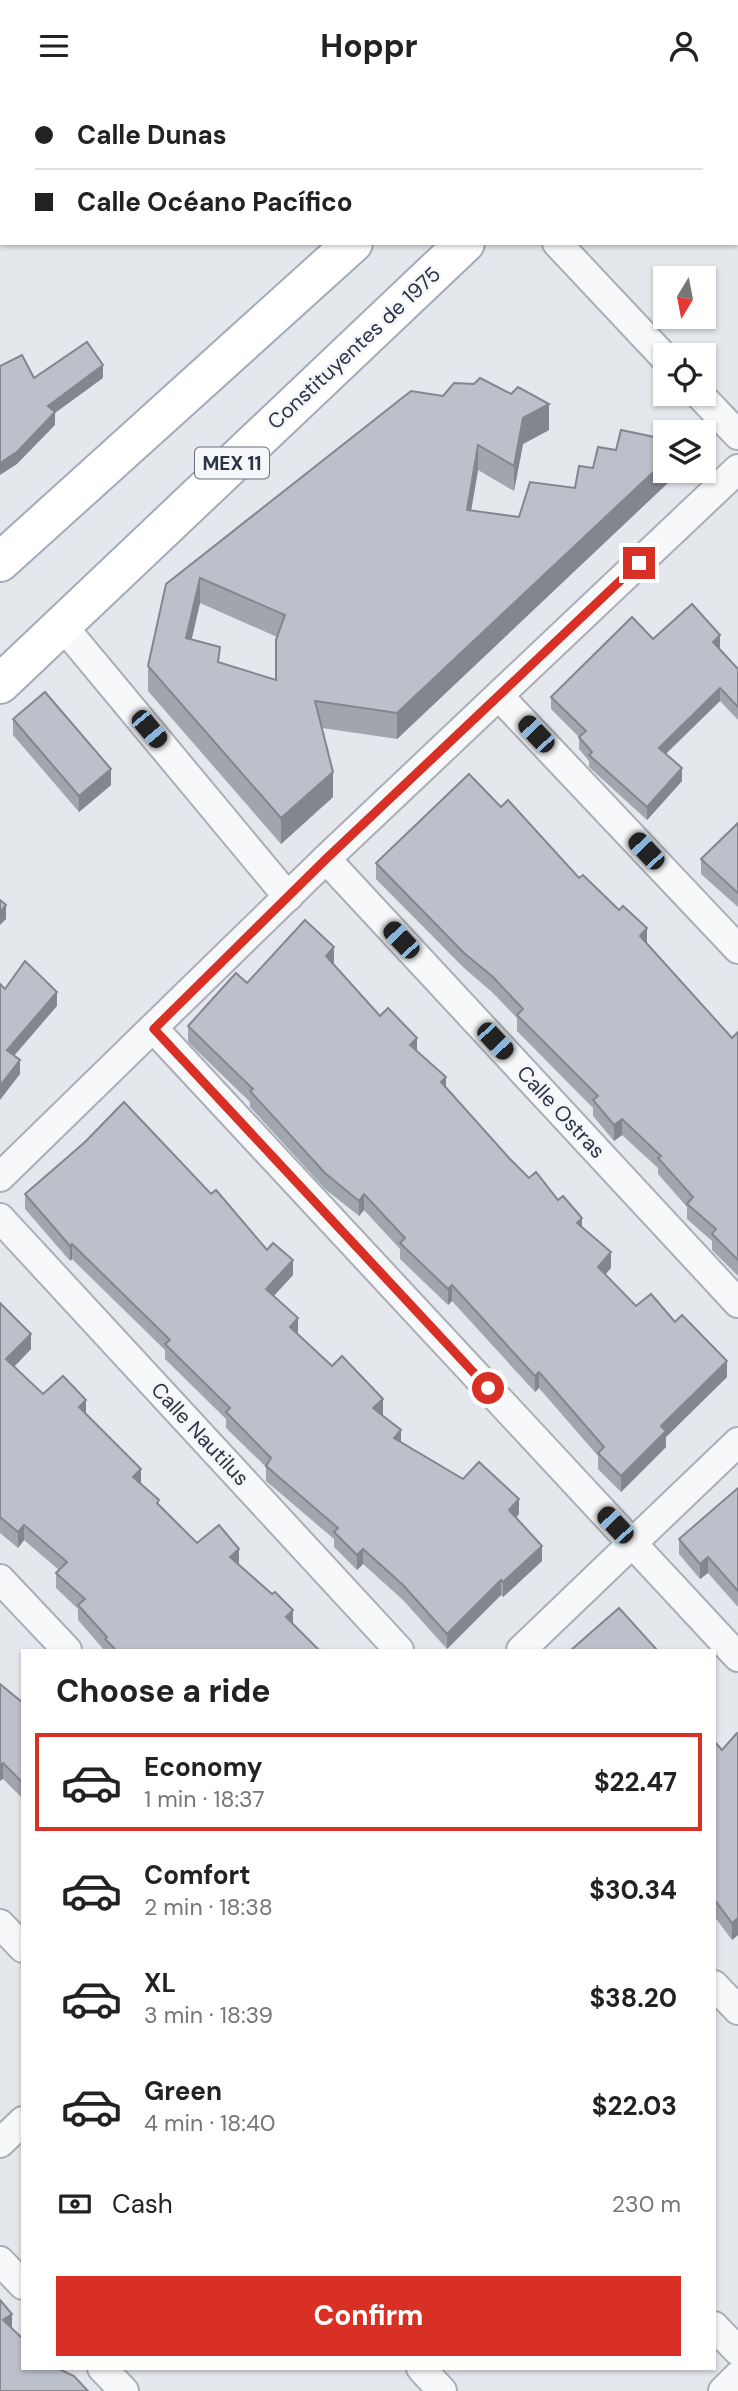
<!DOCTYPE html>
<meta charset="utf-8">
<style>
:root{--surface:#fff;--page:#f6f6f6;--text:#222;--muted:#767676;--line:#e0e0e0;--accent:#d93025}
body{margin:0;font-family:"DM Sans",sans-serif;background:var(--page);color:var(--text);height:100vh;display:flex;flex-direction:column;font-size:26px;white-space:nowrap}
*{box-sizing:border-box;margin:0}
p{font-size:23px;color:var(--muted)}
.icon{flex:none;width:38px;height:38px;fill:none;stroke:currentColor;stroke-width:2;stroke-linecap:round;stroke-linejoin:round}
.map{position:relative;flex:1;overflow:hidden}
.side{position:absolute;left:21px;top:1558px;width:695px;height:721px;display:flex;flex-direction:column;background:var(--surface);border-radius:0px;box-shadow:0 2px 5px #0004}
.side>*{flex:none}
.guide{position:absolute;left:0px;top:0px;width:738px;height:154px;box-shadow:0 2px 5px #0004;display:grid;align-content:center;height:154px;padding:0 35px;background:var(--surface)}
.needle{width:46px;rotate:190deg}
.controls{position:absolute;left:653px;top:175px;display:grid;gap:14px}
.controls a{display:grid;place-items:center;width:63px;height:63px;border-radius:0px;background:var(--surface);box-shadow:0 2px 5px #0004;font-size:35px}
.end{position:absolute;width:32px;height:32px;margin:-16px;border:9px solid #d93025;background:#fff;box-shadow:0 0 0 4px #fff}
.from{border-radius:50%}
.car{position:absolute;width:21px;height:42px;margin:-21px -10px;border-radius:9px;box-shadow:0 0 5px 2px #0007;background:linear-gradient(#222 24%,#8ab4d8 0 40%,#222 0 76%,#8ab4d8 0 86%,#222 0)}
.guide b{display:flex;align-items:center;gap:24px;height:66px;font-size:26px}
.guide b+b{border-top:2px solid var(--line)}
.guide i{width:18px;height:18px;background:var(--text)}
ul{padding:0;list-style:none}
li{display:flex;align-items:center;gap:21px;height:98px;margin:0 14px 10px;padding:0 21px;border:4px solid transparent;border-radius:0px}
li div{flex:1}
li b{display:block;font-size:26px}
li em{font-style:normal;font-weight:700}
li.current{border-color:var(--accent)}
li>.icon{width:63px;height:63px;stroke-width:1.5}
h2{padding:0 35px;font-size:32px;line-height:84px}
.pay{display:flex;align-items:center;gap:18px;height:77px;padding:0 35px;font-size:26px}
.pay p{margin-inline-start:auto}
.cta{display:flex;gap:14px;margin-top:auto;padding:14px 35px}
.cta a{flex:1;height:80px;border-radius:0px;background:var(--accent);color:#fff;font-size:28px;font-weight:700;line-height:80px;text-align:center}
header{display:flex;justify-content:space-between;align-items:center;height:91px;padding:0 35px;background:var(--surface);font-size:32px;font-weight:700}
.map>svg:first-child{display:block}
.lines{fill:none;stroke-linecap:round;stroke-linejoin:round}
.street-casing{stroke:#a9aeb7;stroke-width:32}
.primary-casing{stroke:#a3abb8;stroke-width:42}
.street{stroke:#f7f8fa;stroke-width:28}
.primary{stroke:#fff;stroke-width:38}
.wall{fill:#a1a5ae;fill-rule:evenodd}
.shaded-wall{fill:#83868d}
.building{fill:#bbc0ca;stroke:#83868d;stroke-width:2;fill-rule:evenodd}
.route{stroke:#d93025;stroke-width:9}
.labels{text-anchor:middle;stroke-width:5;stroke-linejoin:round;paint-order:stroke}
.shield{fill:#f4f6f9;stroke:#676e7b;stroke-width:2}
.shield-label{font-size:19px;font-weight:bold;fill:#2b3445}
.street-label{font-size:21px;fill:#2b3445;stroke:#f4f6f9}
</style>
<header><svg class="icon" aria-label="menu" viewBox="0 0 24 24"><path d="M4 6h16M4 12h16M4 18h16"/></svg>Hoppr<svg class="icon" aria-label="person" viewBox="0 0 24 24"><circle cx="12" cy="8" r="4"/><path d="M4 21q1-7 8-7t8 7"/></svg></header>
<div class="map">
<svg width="738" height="2300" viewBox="0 0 738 2300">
<rect width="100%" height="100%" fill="#e4e7ec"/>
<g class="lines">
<!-- street casing -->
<g class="street-casing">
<g id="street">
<path d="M442 0 443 2"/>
<path d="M557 152 665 267"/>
<path d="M699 303 738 344"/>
<path d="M62 534 288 806"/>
<path d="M499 605 738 858"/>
<path d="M326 768 738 1212"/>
<path d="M154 938 738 1566"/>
<path d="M0 1086 326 768 738 378"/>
<path d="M0 1127 399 1559"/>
<path d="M0 1488 67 1559"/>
<path d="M521 1559 738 1351"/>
<path d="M0 1833 23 1857"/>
<path d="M714 1894 738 1919"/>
<path d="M0 2052 23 2030"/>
<path d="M0 2170 23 2194"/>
<path d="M714 2235 738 2260"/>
<path d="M102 2277 124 2300"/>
<path d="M421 2277 442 2300"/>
<path d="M723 2300 738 2285"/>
</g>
</g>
<!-- primary casing -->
<g class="primary-casing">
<g id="primary">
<path d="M509 2 511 0"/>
<path d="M624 2 626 0"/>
<path d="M0 471 353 152"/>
<path d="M0 593 465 152"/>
</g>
</g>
<!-- street -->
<use href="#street" class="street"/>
<!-- primary -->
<use href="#primary" class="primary"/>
</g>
<!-- wall -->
<g class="wall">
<path d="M411 300 549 339 523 353 514 400 478 379 471 419 519 426 575 397 593 377 672 380V388L397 648 322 637 333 706 281 753 148 600V575L166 493ZM200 512 277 546 276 589 220 572 191 549Z"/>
<path d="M653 548 720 557 719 558 738 578V629L720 610 666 663 682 690 647 729 589 676V670L579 658V646L551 618V606Z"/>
<path d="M13 628 111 694 79 721 13 644Z"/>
<path d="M501 716 579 787 647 853 732 947 738 941V1185L712 1159V1150L687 1128V1116L658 1083V1077L622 1044 614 1050 593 1025V1017L517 940V927L493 902 464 877 376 788V772Z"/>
<path d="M738 732V816L701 783V768Z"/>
<path d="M334 872 333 873 380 925 417 960 446 997 510 1068 529 1087 558 1109 582 1136 611 1177 605 1183 636 1215 675 1231 727 1286 666 1346V1356L621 1401 598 1378V1365L539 1297 535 1301 452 1210 448 1214 400 1168V1158L364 1119 359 1125 325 1098 250 1016V1011L188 951V935L247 892Z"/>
<path d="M25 1103H211L293 1184 274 1205 298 1242 297 1243 383 1323 382 1324 401 1351 519 1423 516 1426 542 1470 503 1506 501 1504 447 1558 403 1509 363 1473 357 1479 334 1456V1448L266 1390V1376L226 1337V1328L165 1268V1259L72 1168 70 1170 25 1118Z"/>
<path d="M0 1212 31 1258 14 1276 43 1303 86 1324 141 1393 159 1414 197 1452 239 1474 293 1534 319 1559H104L78 1529V1518L56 1497V1482L59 1479 24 1449 18 1457 0 1442Z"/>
<path d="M738 1397V1516L708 1482 700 1488 679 1463V1448Z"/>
<path d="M0 1593 23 1612V1708L3 1688Z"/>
<path d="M738 1643V1844L732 1849 714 1825V1650L722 1659Z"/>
</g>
<!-- shaded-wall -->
<g class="shaded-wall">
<path d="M103 274V287L55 322V334L17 373 0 384V372L48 315Z"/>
<path d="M549 313V339L523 353 514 400V375L523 327Z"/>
<path d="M478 354V379L467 444V419Z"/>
<path d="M665 370V380H672V388L397 648V622Z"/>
<path d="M200 487V512L186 573V547Z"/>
<path d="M720 544V557L713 564V551Z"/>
<path d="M720 597V610L659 669V657Z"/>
<path d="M682 677V690L647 729V716Z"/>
<path d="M111 678V694L79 721V705Z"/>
<path d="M333 681V706L281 753V727Z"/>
<path d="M6 814V828L0 834V821Z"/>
<path d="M647 837V853L640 845Z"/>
<path d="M334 856V872L326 881V865Z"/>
<path d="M57 901V915L7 973V959Z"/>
<path d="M417 947V963L410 954Z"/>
<path d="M20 969V983L0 1009V995Z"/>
<path d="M446 986V1001L441 991Z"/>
<path d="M622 1028V1044L614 1050V1034Z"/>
<path d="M364 1103V1119L359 1125V1110Z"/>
<path d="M582 1127V1143L577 1132Z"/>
<path d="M72 1153V1168L70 1170V1155Z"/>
<path d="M611 1161V1177L598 1192V1176Z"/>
<path d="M293 1169V1184L266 1213V1198Z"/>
<path d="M452 1194V1210L448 1214V1198Z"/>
<path d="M298 1227V1242L290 1251V1236Z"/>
<path d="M31 1243V1258L6 1284V1268Z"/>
<path d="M727 1270V1286L666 1346V1356L621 1401V1385L661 1335Z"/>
<path d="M539 1281V1297L535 1301V1285Z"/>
<path d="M383 1308V1323L373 1332V1317Z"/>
<path d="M86 1309V1325L79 1316Z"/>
<path d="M401 1339V1354L394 1347Z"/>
<path d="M141 1378V1394L133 1386Z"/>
<path d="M519 1408V1423L509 1434V1419Z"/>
<path d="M24 1434V1449L18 1457V1441Z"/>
<path d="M542 1455V1470L503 1506V1491Z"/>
<path d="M239 1458V1474L230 1482V1466Z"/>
<path d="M363 1458V1473L357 1479V1464Z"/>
<path d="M708 1466V1482L700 1488V1473Z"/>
<path d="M501 1489V1504L447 1558V1543Z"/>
<path d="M293 1519V1535L286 1526Z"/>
<path d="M3 1672V1688L0 1690V1674Z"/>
<path d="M738 1827V1844L732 1849V1832Z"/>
<path d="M12 2223V2240L3 2229Z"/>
</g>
<!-- building -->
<g class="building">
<path d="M87 251 103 274 48 315 55 321 17 361 0 372V275L22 264 34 287Z"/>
<path d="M480 287 511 303 518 296 549 313 523 327 514 375 478 354 467 419 519 426 530 391 575 397 579 375 593 377 598 356 616 359 621 339 659 347 665 354V370L397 622 315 610 333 681 281 727 148 575 166 493 411 300 443 305 454 292 474 293ZM200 487 285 524 276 549V589L218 571 220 556 186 547Z"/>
<path d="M692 513 720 544 713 551 738 578V616L720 597 659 657 682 677 647 716 589 664 592 661 579 646 586 640 551 606 632 526 653 548Z"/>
<path d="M45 601 111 678 79 705 13 628Z"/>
<path d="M469 683 501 716 508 709 579 787 583 784 619 819 623 815 647 837 640 845 732 947 738 941V1169L712 1143 716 1138 687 1113 693 1106 658 1067 661 1065 622 1028 614 1034 593 1009 598 1005 517 924 523 918 493 886 464 862 376 772Z"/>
<path d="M738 732V802L701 768Z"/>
<path d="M0 809 6 814 0 821Z"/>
<path d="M305 829 334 856 326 865 380 925 388 917 417 947 410 954 446 986 441 991 510 1068 529 1087 536 1081 558 1109 563 1105 582 1127 577 1132 611 1161 598 1176 636 1215 651 1203 675 1231 682 1224 727 1270 661 1335 666 1340 621 1385 598 1362 604 1356 539 1281 535 1285 452 1194 448 1198 400 1152 405 1147 364 1103 359 1110 325 1082 250 1000 253 998 188 935 236 882 247 892Z"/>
<path d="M25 870 57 901 7 959 20 969 0 995V893L5 898Z"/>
<path d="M124 1011 211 1103 216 1099 267 1159 273 1152 293 1169 266 1198 298 1227 290 1236 332 1275 342 1265 383 1308 373 1317 401 1339 394 1347 463 1388 479 1371 519 1408 509 1419 542 1455 503 1491 501 1489 447 1543 403 1494 363 1458 357 1464 334 1441 338 1437 266 1375 271 1367 226 1321 230 1317 165 1253 170 1249 72 1153 70 1155 25 1103 85 1051Z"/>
<path d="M0 1212 31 1243 6 1268 43 1303 63 1285 86 1309 79 1316 141 1378 133 1386 159 1409 157 1412 197 1452 219 1434 239 1458 230 1466 272 1503 275 1501 293 1519 286 1526 319 1559H116L105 1548 107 1546 78 1514 85 1508 56 1482 67 1471 24 1434 18 1441 0 1426Z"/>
<path d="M738 1397V1500L708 1466 700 1473 679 1448Z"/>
<path d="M619 1517 657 1559H571Z"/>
<path d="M0 1593 23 1612V1692L3 1672 0 1674Z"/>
<path d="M737 1642 738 1643V1827L732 1832 714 1808V1650L722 1659Z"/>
<path d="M0 2209 12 2223 3 2229 23 2248V2277H57L74 2285 88 2300H0Z"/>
</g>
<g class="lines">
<!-- route -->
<path class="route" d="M488 1297 154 938 326 768 639 472"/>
</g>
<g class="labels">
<!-- shield labels -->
<rect class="shield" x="195" y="356.5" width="74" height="31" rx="5"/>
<g class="shield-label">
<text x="232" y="379">MEX 11</text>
</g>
<!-- street labels -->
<g class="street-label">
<text transform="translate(354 257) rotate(-43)" y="7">Constituyentes de 1975</text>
<text transform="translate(561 1021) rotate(47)" y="7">Calle Ostras</text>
<text transform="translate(200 1343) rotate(47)" y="7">Calle Nautilus</text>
</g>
</g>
</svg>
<div class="controls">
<a><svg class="needle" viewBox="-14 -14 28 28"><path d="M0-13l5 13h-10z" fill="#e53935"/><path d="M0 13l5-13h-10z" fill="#767676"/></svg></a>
<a><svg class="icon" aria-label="locate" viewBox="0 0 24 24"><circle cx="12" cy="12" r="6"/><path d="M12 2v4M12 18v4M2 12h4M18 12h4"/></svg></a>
<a><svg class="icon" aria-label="layers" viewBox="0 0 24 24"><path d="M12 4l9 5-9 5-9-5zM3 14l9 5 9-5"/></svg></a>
</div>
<i class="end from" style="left:488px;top:1297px"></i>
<i class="end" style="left:639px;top:472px"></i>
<i class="car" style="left:149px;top:638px;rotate:140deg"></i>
<i class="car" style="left:536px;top:643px;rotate:317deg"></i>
<i class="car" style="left:646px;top:760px;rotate:317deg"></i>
<i class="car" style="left:401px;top:849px;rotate:317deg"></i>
<i class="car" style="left:495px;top:950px;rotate:137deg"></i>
<i class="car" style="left:615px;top:1434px;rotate:317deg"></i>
<div class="guide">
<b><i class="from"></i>Calle Dunas</b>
<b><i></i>Calle Océano Pacífico</b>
</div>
<section class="side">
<h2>Choose a ride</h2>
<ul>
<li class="current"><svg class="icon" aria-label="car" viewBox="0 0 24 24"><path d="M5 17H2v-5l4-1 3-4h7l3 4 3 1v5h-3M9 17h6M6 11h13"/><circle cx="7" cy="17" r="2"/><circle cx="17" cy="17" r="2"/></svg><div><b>Economy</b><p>1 min · 18:37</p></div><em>$22.47</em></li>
<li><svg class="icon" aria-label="car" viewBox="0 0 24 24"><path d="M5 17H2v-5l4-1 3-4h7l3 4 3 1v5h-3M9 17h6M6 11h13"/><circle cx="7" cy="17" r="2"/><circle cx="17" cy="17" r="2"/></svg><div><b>Comfort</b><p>2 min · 18:38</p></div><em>$30.34</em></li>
<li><svg class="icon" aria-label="car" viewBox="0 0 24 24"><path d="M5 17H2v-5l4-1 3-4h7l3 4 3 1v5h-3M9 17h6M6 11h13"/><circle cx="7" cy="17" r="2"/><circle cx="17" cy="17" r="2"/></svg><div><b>XL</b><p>3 min · 18:39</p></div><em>$38.20</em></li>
<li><svg class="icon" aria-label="car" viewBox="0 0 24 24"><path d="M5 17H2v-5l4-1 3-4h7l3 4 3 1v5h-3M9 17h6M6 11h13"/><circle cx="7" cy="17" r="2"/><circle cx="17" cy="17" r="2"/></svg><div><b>Green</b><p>4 min · 18:40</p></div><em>$22.03</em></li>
</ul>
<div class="pay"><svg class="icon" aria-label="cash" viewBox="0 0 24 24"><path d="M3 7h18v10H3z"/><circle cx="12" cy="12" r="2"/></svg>Cash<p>230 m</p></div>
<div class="cta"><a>Confirm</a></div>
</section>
</div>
